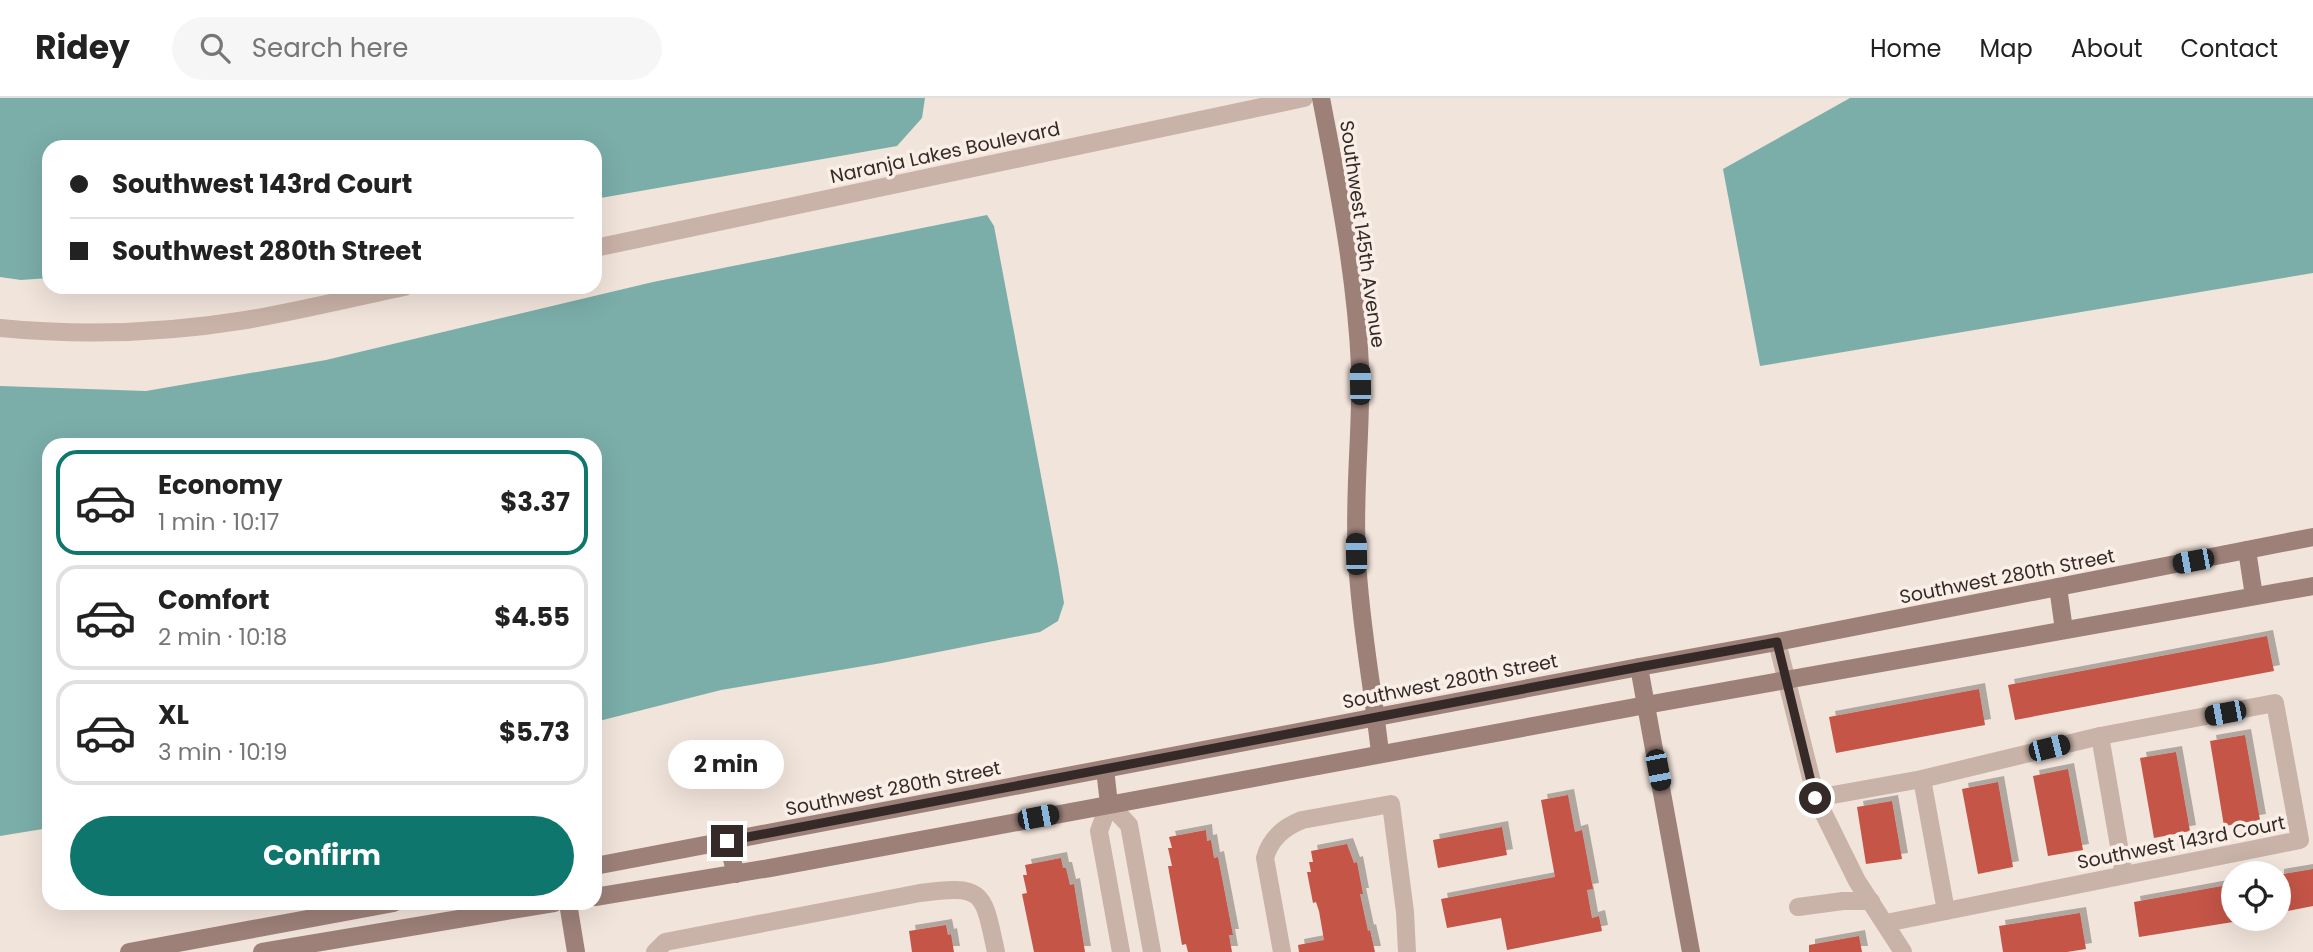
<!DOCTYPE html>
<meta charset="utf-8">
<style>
:root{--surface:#fff;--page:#f6f6f6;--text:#222;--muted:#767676;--line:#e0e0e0;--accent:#0f766e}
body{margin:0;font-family:Poppins,sans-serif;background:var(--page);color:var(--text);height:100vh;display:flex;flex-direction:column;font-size:26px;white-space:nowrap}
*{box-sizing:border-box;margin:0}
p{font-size:23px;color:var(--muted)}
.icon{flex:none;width:38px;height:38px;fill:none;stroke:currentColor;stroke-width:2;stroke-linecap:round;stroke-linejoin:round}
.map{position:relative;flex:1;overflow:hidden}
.side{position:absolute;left:42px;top:340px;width:560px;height:472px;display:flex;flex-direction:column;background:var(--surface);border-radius:21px;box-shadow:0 7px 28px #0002}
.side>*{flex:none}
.guide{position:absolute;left:42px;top:42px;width:560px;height:154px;border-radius:21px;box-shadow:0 7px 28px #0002;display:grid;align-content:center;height:154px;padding:0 28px;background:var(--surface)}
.fabs{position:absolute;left:2221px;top:763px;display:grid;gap:14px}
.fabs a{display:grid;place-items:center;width:70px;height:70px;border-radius:50%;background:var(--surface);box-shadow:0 7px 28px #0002;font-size:35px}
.end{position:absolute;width:32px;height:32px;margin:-16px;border:9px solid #362a28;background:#fff;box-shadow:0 0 0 4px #fff}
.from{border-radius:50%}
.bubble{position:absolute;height:49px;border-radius:24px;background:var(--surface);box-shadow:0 7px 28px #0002;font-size:23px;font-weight:700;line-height:49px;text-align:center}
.car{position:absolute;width:21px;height:42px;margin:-21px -10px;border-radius:9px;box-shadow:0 0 5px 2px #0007;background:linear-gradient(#222 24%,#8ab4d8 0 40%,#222 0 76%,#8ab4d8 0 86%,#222 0)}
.guide b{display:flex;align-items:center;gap:24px;height:66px;font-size:26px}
.guide b+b{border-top:2px solid var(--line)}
.guide i{width:18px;height:18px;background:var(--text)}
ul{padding:12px 0 0;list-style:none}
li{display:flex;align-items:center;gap:21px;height:105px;margin:0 14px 10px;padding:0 14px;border:4px solid var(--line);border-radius:21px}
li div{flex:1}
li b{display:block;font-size:26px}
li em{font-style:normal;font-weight:700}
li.current{border-color:var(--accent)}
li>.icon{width:63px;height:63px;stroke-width:1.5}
.action{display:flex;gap:14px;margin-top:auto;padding:14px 28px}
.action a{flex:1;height:80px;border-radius:42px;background:var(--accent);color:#fff;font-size:28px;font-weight:700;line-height:80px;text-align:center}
header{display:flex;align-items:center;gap:42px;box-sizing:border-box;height:98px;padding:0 35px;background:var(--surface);border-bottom:2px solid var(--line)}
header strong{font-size:33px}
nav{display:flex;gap:38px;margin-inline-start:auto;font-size:24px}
.search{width:490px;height:63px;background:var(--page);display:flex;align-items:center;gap:18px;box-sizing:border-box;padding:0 24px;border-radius:38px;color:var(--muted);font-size:26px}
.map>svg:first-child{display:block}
.water{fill:#7baea9}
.building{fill:#c45447;filter:url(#shadow)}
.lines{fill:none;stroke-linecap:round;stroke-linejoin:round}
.street{stroke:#c9b2a7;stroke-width:18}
.secondary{stroke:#9d8179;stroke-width:18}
.route{stroke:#362a28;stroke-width:9}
.labels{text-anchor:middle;stroke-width:7;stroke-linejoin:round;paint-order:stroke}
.street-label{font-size:19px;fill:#362a28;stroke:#f9efe7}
</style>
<header>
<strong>Ridey</strong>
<div class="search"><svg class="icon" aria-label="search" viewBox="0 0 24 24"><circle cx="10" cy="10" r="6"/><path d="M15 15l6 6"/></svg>Search here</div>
<nav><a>Home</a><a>Map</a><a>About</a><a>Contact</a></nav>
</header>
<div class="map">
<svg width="2313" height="854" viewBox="0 0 2313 854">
<defs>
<filter id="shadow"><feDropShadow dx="6" dy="-6" stdDeviation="0" flood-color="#0004"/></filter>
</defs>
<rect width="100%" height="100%" fill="#f1e4db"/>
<!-- water -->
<g class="water">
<path d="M0 0H925L922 20 897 48 595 101V49H49V180L21 182 0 179Z"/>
<path d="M1850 0H2313V175L1760 268 1723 71Z"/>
<path d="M987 117 994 128 1058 468 1064 505 1058 523 1040 534 882 565 721 592 595 624V346H49V730L0 738V288L146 293 326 262 653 184Z"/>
</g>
<!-- building -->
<g class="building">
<path d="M2267 538 2274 573 2015 622 2008 587Z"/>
<path d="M1979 591 1985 627 1836 655 1829 619Z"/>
<path d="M2245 637 2260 722 2224 728 2210 643Z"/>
<path d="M2176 654 2190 733 2154 740 2140 660Z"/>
<path d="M2068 671 2083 752 2048 758 2033 678Z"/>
<path d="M1998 684 2013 769 1978 776 1962 691Z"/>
<path d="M1568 697 1575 734 1582 732 1593 791 1587 792 1592 820 1599 818 1602 833 1507 852 1501 820 1447 830 1441 801 1555 779 1541 702Z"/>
<path d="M1892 703 1902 761 1866 766 1857 709Z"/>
<path d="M1502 729 1507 757 1438 770 1433 742Z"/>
<path d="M1206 732 1207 743 1211 742 1214 760 1218 759 1233 837H1229L1232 854H1188L1186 846 1182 847 1168 768H1172L1168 750H1172L1169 739Z"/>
<path d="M1347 746 1354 765 1357 764 1363 796H1360L1368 833 1370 832 1375 854H1299L1298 847 1324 842 1319 813 1316 804 1313 805 1307 774H1311L1309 764H1313L1311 753Z"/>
<path d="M1061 760 1063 770H1066L1070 787 1074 786 1085 854H1034L1022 796 1027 795 1023 777H1027L1025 767Z"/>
<path d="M2313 771V808L2278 815V777Z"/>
<path d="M2233 786V824L2139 839 2134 804Z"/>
<path d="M2080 815 2086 851 2067 854H2003L1999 828Z"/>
<path d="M946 827 948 837 951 836 954 854H912L909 833Z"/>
<path d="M1859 838 1862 854H1809V847Z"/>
</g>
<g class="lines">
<!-- street -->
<g class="street">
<path d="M595 150 1304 0"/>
<path d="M0 230C81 238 166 235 246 222 299 213 352 200 404 189"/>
<path d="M1777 544 1816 700 1857 783 1903 854"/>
<path d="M2100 638 2124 777"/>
<path d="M1922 681 1946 813"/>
<path d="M1816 700 1922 681 2100 638 2275 605 2300 742 1886 825"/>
<path d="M1798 809 1843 803H1871"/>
<path d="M655 854 665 844 920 795C985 786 983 794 996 854"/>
<path d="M1121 854 1099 733 1109 706 1129 727 1152 854"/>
<path d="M1282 854 1265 760C1270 741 1284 729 1302 722L1391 706 1405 814 1407 854"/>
</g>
<!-- secondary -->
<g class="secondary">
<path d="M1321 0C1338 88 1356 178 1360 268 1362 332 1353 396 1357 460 1360 526 1373 590 1380 655"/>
<path d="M2247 452 2254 498"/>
<path d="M2058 489 2064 532"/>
<path d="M1639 569 1691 854"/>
<path d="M1105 671 1109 706"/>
<path d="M727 743 736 776"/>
<path d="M595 768 1639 569 1777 544 2313 439"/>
<path d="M595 799 770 770 1646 607 2313 488"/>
<path d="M568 805 576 854"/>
<path d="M129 854 394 805"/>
<path d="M262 854 554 805"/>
</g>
</g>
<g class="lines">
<!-- route -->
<path class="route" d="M727 743 1639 569 1777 544 1815 700"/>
</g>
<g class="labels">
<!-- street labels -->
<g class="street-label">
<text transform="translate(945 54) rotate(-12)" y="7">Naranja Lakes Boulevard</text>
<text transform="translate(1363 136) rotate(82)" y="7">Southwest 145th Avenue</text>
<text transform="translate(2007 478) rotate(-11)" y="7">Southwest 280th Street</text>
<text transform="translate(1450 583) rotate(-11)" y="7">Southwest 280th Street</text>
<text transform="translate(893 690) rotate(-11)" y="7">Southwest 280th Street</text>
<text transform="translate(2181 744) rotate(-11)" y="7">Southwest 143rd Court</text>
</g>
</g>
</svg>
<div class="fabs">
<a><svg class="icon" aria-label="locate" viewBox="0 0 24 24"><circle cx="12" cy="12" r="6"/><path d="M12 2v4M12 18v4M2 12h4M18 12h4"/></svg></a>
</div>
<i class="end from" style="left:1815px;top:700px"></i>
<i class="end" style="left:727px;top:743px"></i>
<div class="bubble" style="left:668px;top:642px;width:116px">2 min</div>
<i class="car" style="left:1360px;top:286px;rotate:359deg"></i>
<i class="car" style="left:1356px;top:456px;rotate:359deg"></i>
<i class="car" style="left:2193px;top:463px;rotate:259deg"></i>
<i class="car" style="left:2225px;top:615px;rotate:259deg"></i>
<i class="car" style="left:2049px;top:650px;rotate:76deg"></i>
<i class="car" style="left:1658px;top:672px;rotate:169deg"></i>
<i class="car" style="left:1038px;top:719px;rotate:79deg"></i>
<div class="guide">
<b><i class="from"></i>Southwest 143rd Court</b>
<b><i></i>Southwest 280th Street</b>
</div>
<section class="side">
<ul>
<li class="current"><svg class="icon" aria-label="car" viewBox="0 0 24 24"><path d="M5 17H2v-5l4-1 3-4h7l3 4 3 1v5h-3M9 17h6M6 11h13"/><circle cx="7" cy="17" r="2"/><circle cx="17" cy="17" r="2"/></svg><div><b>Economy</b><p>1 min · 10:17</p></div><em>$3.37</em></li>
<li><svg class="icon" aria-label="car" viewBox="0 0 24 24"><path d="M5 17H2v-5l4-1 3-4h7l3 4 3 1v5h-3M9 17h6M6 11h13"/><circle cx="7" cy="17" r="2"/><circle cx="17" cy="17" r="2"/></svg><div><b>Comfort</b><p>2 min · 10:18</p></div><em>$4.55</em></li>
<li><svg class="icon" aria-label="car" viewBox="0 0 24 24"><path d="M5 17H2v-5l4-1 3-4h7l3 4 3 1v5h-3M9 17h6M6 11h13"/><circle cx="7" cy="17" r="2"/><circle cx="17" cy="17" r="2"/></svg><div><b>XL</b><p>3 min · 10:19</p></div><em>$5.73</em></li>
</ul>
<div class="action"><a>Confirm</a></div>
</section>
</div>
